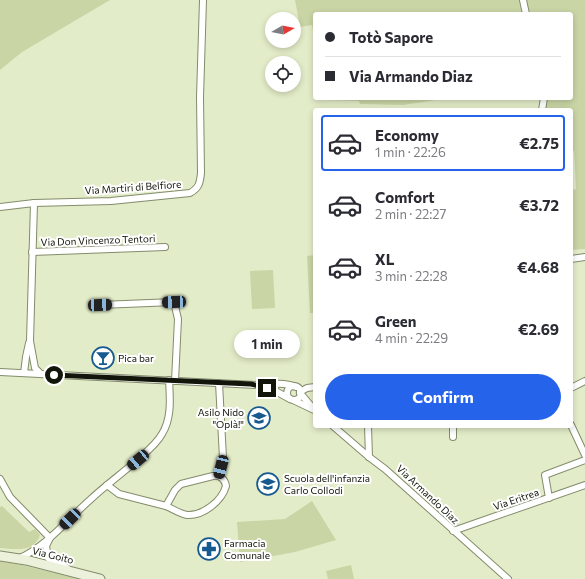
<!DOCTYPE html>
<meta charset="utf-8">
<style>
:root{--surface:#fff;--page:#f2f2f3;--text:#2b2b33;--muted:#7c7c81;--line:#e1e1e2;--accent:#2563eb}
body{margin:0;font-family:Commissioner,sans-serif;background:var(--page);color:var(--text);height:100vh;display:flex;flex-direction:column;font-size:15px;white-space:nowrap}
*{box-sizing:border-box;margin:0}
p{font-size:13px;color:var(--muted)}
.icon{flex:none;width:22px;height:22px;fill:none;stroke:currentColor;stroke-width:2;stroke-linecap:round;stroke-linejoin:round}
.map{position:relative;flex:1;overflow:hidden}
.details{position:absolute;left:313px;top:108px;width:260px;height:320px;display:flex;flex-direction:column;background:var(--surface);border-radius:4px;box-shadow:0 2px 6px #0003}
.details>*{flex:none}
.hud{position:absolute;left:313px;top:12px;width:260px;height:88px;border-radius:4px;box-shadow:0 2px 6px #0003;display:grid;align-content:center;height:88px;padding:0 12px;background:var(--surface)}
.needle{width:26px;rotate:81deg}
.tools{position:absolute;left:265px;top:12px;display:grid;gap:8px}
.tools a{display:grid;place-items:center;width:36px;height:36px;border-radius:50%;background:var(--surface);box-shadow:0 2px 6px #0003;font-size:20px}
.end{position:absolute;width:18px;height:18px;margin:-9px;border:5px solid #121509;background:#fff;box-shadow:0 0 0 2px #fff}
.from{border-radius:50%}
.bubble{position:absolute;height:28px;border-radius:14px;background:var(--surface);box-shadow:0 2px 6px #0003;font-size:13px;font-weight:700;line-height:28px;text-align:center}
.car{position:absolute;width:12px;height:24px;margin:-12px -6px;border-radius:5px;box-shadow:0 0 3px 1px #0007;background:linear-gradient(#222 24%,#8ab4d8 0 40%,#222 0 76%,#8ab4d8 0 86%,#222 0)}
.hud b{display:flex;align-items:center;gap:14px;height:38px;font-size:15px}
.hud b+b{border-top:1px solid var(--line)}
.hud i{width:10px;height:10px;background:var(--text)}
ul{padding:7px 0 0;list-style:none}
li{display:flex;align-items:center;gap:12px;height:56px;margin:0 8px 6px;padding:0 4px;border:2px solid transparent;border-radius:4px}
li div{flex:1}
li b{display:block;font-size:15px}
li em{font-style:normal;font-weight:700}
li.current{border-color:var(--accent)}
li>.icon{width:36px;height:36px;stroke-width:1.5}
.primary-button{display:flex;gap:8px;margin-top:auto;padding:8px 12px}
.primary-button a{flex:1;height:46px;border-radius:24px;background:var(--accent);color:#fff;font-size:16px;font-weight:700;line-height:46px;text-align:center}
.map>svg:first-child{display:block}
.green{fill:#c9d5a5}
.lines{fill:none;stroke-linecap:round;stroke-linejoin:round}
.street-casing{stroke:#838c6b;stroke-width:8}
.secondary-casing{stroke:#838c6b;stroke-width:11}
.street{stroke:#fff;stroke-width:6}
.secondary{stroke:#ecf1dc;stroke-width:9}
.route{stroke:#121509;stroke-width:5}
.labels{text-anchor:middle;stroke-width:4;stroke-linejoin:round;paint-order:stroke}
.street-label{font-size:10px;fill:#121509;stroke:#fff}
.poi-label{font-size:10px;fill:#121509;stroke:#fff;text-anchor:start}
</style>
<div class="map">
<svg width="585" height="579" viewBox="0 0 585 579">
<rect width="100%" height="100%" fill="#e3ecc8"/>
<!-- green -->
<g class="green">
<path d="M0 0H110L22 52 0 70Z"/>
<path d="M295 0H585V249L571 250V190L576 189 574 151H571V110H544L545 98H571V14H315V41L312 25 300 27Z"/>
<path d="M326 98H449L403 105 360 104 359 101 327 100Z"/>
<path d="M315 255V313H310L307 256Z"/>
<path d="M273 270 275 308 252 309 250 271Z"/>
<path d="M312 501 336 540 295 552 240 562 237 522 285 519Z"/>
<path d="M2 506 29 532 35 529 40 535C34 553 15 549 0 548V507Z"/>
<path d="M0 561 22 565 79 579H0Z"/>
<path d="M351 565 354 579H328L326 571Z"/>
</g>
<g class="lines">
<!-- street casing -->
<g class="street-casing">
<g id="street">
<path d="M523 0 526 14"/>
<path d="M542 110 544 98"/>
<path d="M34 203 30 341 35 368 41 374"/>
<path d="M0 207 34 203 111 201 190 193C199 188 200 183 201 173L200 97 203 0"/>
<path d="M32 252 165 247"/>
<path d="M571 259 585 257"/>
<path d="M100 305 174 302 178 319 175 381"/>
<path d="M0 372 257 385C270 384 284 382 296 387"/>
<path d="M24 373 26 357 29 343"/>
<path d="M262 386 270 388 290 399"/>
<circle cx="294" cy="393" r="7"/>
<path d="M571 388 585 381"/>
<path d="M300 392 307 388 315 387"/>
<path d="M300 393 312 407"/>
<path d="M293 400 314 410"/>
<path d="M571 425 585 455"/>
<path d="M333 426 369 457 385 469 508 579"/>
<path d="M368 426 369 457"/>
<path d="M453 437V426"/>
<path d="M213 476C220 475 225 479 226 486 222 501 203 516 187 515 180 514 173 509 166 506L175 490 181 484Z"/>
<path d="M219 476 223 458 219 383"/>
<path d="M0 479 10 497 50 538"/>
<path d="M107 485 119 494 166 506"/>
<path d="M549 498 545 475 585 460"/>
<path d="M453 531 585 485"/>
<path d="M49 540 46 546 48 558 67 568"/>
<path d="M18 559C47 546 67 520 91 499 105 486 120 475 135 462 145 453 156 445 162 434 172 418 170 398 169 380"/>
</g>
</g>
<!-- secondary casing -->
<g class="secondary-casing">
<path id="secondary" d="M0 556 26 560 100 579"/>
</g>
<!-- street -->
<use href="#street" class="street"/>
<!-- secondary -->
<use href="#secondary" class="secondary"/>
</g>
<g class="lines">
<!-- route -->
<path class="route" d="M54 375 251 384 267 388"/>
</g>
<!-- icons -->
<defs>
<g id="bar-ring" transform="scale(1.15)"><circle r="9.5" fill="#fff" stroke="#165a8f" stroke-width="1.5"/><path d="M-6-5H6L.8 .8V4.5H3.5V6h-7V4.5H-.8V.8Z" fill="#165a8f"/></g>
<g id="school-ring" transform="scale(1.15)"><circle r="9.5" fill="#fff" stroke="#165a8f" stroke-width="1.5"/><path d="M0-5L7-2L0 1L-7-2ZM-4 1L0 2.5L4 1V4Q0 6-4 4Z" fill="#165a8f"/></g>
<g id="pharmacy-ring" transform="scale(1.15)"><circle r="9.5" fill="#fff" stroke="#165a8f" stroke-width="1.5"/><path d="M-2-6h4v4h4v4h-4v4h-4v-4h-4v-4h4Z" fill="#165a8f"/></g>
</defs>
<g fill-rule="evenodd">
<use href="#bar-ring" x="103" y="358"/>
<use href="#school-ring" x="259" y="418"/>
<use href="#school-ring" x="268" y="484"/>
<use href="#pharmacy-ring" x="209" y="549"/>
</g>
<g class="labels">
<!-- street labels -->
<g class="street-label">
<text transform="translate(133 187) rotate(-4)" y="4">Via Martiri di Belfiore</text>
<text transform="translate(98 240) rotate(-2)" y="4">Via Don Vincenzo Tentori</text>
<text transform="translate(428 494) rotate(43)" y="4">Via Armando Diaz</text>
<text transform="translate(516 499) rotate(-19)" y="4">Via Eritrea</text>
<text transform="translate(53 555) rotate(14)" y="4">Via Goito</text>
</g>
<!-- poi labels -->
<g class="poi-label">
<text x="118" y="362">Pica bar</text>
<text x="244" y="416" text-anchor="end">Asilo Nido<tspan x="244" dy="12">"Oplà!"</tspan></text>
<text x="284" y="482">Scuola dell'infanzia<tspan x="284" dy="12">Carlo Collodi</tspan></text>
<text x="224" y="547">Farmacia<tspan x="224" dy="12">Comunale</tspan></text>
</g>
</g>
</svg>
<div class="tools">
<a><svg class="needle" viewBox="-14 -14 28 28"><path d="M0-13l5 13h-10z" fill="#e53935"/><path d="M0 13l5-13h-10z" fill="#7c7c81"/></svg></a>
<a><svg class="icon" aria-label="locate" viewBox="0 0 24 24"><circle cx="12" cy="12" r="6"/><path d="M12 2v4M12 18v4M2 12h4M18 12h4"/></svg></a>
</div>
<i class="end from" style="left:54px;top:375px"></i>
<i class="end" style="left:267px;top:388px"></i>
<div class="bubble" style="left:234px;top:330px;width:66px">1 min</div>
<i class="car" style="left:174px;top:302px;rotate:268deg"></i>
<i class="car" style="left:100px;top:305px;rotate:88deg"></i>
<i class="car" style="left:138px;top:460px;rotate:230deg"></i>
<i class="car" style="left:221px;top:467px;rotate:194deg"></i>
<i class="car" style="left:70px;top:519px;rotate:226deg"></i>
<div class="hud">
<b><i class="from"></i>Totò Sapore</b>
<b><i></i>Via Armando Diaz</b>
</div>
<section class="details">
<ul>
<li class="current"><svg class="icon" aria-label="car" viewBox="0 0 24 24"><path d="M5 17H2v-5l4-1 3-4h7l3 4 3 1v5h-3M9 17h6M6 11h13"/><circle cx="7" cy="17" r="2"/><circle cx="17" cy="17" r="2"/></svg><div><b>Economy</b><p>1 min · 22:26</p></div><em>€2.75</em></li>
<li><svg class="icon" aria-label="car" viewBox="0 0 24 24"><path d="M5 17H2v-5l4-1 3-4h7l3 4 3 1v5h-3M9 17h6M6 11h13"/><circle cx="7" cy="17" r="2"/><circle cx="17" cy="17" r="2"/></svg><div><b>Comfort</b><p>2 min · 22:27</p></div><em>€3.72</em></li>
<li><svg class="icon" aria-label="car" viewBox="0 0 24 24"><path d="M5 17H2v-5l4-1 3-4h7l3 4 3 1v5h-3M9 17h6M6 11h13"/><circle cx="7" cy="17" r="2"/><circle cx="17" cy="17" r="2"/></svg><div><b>XL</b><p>3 min · 22:28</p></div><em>€4.68</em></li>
<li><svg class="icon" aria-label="car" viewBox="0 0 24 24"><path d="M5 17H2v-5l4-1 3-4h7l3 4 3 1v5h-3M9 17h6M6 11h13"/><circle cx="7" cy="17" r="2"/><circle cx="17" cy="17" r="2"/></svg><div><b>Green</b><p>4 min · 22:29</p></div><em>€2.69</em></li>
</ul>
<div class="primary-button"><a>Confirm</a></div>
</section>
</div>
